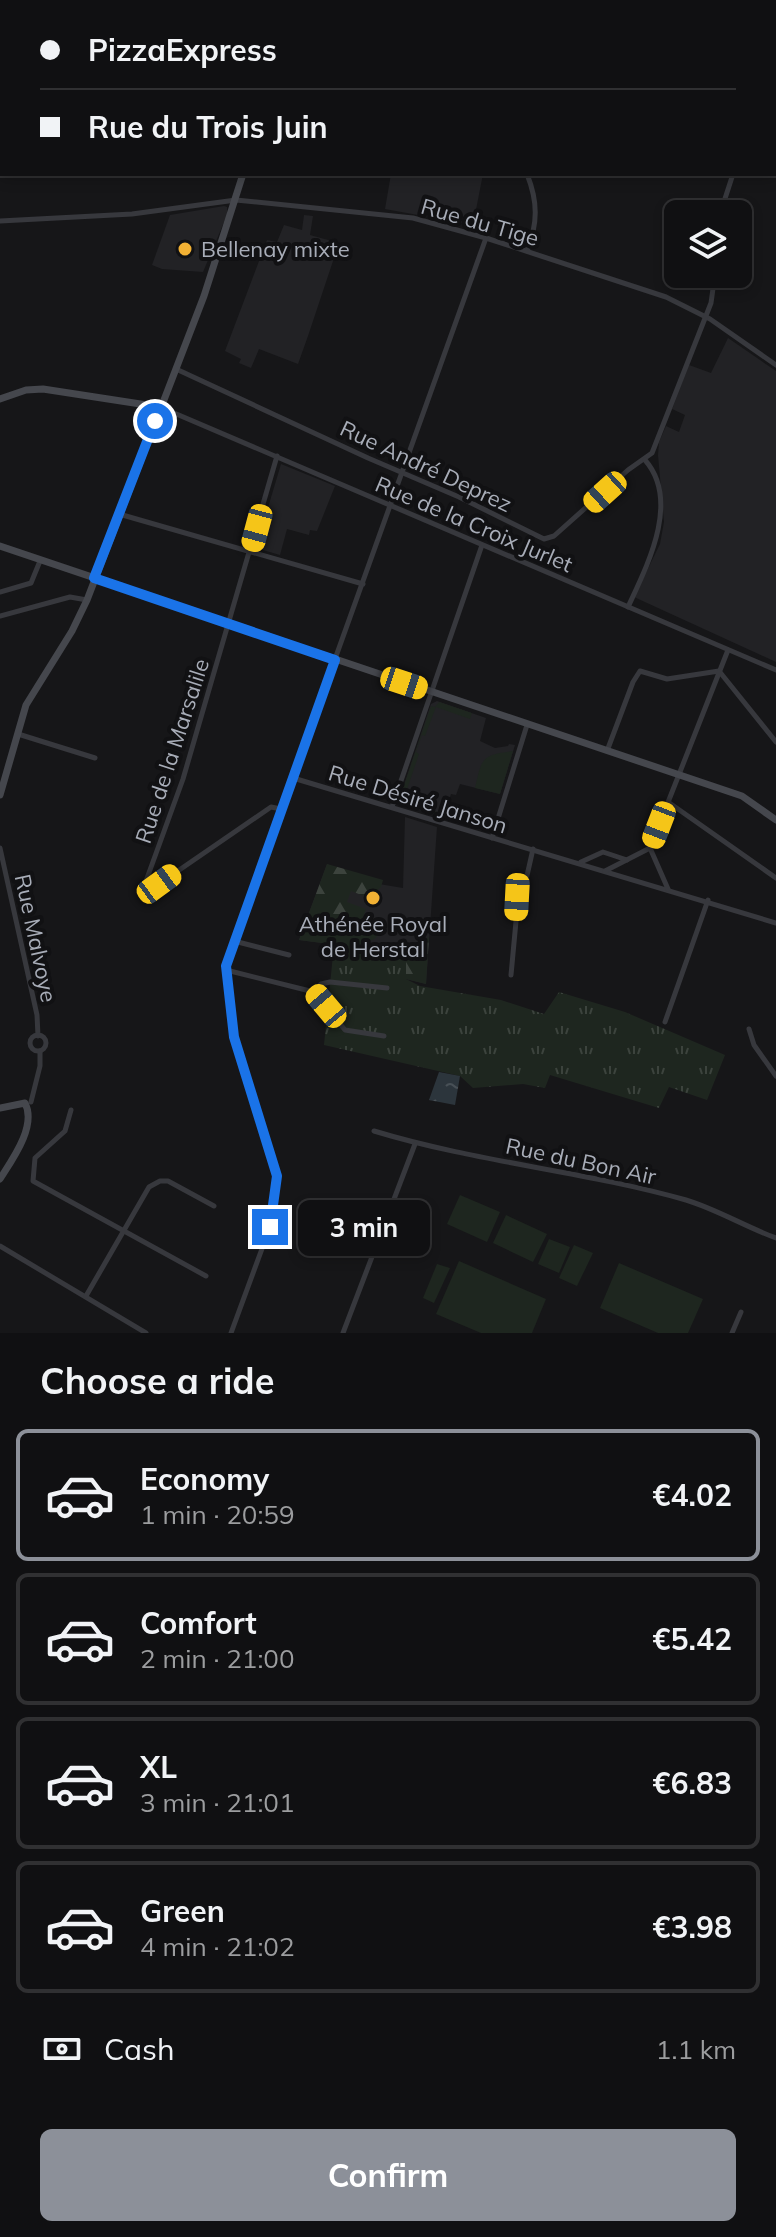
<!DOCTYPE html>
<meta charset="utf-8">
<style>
:root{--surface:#101012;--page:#1e1e20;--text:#f1f3f6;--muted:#9c9d9f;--line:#303032;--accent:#8c9099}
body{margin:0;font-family:Mulish,sans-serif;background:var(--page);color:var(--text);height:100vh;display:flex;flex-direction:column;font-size:30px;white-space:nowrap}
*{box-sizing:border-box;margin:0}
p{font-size:26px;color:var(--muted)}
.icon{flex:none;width:44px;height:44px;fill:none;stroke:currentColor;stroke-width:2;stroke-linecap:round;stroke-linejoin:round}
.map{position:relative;height:1333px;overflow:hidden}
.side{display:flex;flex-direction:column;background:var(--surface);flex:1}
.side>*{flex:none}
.hud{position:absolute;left:0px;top:0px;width:776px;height:176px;box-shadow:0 4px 12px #0003,0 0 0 2px var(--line);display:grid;align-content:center;height:176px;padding:0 40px;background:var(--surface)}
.tools{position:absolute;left:664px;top:200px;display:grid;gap:16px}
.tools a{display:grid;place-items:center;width:88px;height:88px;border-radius:12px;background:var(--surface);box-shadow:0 4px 12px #0003,0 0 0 2px var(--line);font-size:40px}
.end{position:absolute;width:36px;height:36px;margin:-18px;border:10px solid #1a73e8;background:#fff;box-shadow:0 0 0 4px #fff}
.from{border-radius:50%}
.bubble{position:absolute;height:56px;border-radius:12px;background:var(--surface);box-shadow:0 4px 12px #0003,0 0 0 2px var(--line);font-size:26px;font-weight:700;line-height:56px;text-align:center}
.car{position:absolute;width:24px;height:48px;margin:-24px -12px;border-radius:10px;box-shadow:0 0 6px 2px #0007;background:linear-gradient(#f5c518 24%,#345 0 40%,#f5c518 0 76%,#345 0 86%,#f5c518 0)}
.hud b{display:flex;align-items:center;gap:28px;height:76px;font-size:30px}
.hud b+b{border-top:2px solid var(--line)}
.hud i{width:20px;height:20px;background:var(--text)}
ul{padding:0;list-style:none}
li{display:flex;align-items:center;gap:24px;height:132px;margin:0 16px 12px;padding:0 24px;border:4px solid var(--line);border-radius:12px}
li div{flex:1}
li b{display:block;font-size:30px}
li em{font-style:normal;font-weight:700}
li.selected{border-color:var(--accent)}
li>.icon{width:72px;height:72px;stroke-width:1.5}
h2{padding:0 40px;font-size:36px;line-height:96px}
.pay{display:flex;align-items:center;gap:20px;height:88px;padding:0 40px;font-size:30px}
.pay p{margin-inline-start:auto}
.cta{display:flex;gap:16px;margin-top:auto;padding:16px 40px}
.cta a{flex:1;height:92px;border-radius:12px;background:var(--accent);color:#fff;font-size:32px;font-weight:700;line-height:92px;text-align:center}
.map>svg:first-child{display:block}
.built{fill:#222225}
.green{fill:#1e261f}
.forest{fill:url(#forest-firs)}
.park{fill:url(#park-tufts)}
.water{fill:url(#water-ripples)}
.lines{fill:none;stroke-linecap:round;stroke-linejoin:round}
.street{stroke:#37383d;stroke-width:5}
.secondary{stroke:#45474d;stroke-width:7}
.route{stroke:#1a73e8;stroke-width:10}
.poi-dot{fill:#f2b134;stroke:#111113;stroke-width:3}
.labels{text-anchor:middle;stroke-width:8;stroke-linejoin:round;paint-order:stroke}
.street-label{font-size:22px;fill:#a8adb8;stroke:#111113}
.poi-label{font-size:22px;fill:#a8adb8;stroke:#111113;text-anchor:start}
</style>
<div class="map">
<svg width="776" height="1333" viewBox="0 0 776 1333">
<defs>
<pattern id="forest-firs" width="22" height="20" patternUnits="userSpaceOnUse" patternTransform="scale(2)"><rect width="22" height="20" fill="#1e261f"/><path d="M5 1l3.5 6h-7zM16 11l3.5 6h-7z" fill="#3c433d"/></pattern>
<pattern id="park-tufts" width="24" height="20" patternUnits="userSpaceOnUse" patternTransform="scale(2)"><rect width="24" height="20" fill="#1e261f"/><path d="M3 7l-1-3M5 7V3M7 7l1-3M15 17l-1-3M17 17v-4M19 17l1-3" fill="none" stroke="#3c433d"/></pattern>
<pattern id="water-ripples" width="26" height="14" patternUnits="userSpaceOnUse" patternTransform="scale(2)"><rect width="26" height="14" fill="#2c353c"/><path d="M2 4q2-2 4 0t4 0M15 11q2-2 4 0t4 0" fill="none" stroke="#485056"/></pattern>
</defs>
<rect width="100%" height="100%" fill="#161618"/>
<!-- built -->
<g class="built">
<path d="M391 174H483L473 225 385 209Z"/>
<path d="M224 206 227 207V215L203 272 162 269 152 265 170 215Z"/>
<path d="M304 215 313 216 310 235 339 243 308 336 298 364 259 349 251 368 239 363 241 359 225 351 267 240 277 242 284 225 302 230Z"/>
<path d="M728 338 776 371V662L634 597 660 544 664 522 658 455 659 442 666 426 679 432 685 415 672 409 689 365 711 373Z"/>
<path d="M281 464 335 486 317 531 310 530 309 535 287 529 280 555 256 548Z"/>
<path d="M437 701 486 718 480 741 495 748 508 746 509 744 515 745 500 794 460 784 456 795 451 794 444 817 401 805 399 800 431 704Z"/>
<path d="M405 817 437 827 426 984 406 979V954L299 940 327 864 367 882 403 888Z"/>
</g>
<!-- green -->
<g class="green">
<path d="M439 702 472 713 470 719 436 707 425 736 422 735 416 752 419 754 403 801 443 814 442 816 401 805 399 800 431 706 435 707Z"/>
<path d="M513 751 500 794 475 788C482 758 481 755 513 751Z"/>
<path d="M460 1195 500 1212 487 1242 447 1224Z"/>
<path d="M506 1215 547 1234 533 1262 493 1243Z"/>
<path d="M549 1239 570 1247 559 1273 538 1264Z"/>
<path d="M574 1245 593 1253 577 1286 559 1278Z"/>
<path d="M459 1261 546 1299 532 1333H481L436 1314Z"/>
<path d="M619 1263 703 1299 688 1333H658L600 1308Z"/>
<path d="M437 1264 450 1268 434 1303 423 1298Z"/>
</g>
<!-- forest -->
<g class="forest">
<path d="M327 864 383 880 381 887 369 898 351 891 347 902 366 909 362 920 380 927 376 938 366 943 368 949 299 940Z"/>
<path d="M429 936 426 984 406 979 393 953C408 951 420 950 429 936Z"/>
</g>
<!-- park -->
<path class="park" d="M334 945 406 954V979L420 986 501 1000 544 1014 559 992 625 1012 725 1055 707 1100 669 1087 659 1108 550 1075 545 1088 523 1084 473 1088 460 1076 324 1045Z"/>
<!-- water -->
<path class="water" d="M439 1072 460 1076 455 1105 429 1100Z"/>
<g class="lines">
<!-- street -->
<g class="street">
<path d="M668 0 669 2"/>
<path d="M300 2V0"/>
<path d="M331 2V0"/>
<path d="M475 2V0"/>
<path d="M662 2 663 0"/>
<path d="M743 2 744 0"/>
<path d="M527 174C538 202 538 223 527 251"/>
<path d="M720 214 733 174"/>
<path d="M0 221 132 214 236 200 413 218 486 238 666 297 710 319 776 365"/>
<path d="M176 369 368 458 459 497 544 539 554 536 628 470 652 453 711 303 715 274"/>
<path d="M160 407 776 670"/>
<path d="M277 456 183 779 146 881 147 884 156 886 271 807 281 809"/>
<path d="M119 514 363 584"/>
<path d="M0 592 31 583 40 561"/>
<path d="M628 607C647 566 681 501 645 460"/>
<path d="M0 616 70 597 87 600"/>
<path d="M18 734 95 758"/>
<path d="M607 751 633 682 640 671 667 679 719 671 776 742"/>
<path d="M293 778 776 923"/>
<path d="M668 802 776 878"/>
<path d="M392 807 482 545"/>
<path d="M492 838 527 725"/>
<path d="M0 848 37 1015 38 1036"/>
<path d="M650 848 728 650"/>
<path d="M650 848 668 889"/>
<path d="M581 862 603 852 627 860"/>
<path d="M605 871 650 848"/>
<path d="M234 941 289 955"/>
<path d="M226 970 314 992 345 1030 384 1036"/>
<path d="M511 975 519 889 526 880 533 849"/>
<path d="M314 992 321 984 330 982 387 988"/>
<path d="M665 1022 708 900"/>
<path d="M749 1029 754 1045 776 1076"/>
<circle cx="38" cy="1043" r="8"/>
<path d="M31 1102 40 1066V1051"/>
<path d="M71 1110 65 1131 35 1158 33 1181 206 1276"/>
<path d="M374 1131C476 1162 583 1171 686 1200 716 1209 746 1227 776 1238"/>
<path d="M0 1246 146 1333"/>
<path d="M86 1296 149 1187 160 1181H168L214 1206"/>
<path d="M231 1333 270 1227 277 1176 234 1037 226 963 486 238"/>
<path d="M343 1333 415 1144"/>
<path d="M732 1333 741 1312"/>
</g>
<!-- secondary -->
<g class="secondary">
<path d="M49 2 51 0"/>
<path d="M60 2 61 0"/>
<path d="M69 2 70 0"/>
<path d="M113 2 119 0"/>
<path d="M151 2 153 0"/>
<path d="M159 2 162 0"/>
<path d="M168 2 170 0"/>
<path d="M617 2 618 0"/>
<path d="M0 42 2 41"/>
<path d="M0 53 2 52"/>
<path d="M0 62 2 61"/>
<path d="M774 70 776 71"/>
<path d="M0 146H2"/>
<path d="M0 399 26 390 43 389 160 407"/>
<path d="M0 546 742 796 776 820"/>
<path d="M0 795 26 705 72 631 87 600 204 296 243 174"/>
<path d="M0 1108 25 1103C37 1126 12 1160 0 1179"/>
</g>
</g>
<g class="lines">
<!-- route -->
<path class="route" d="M155 421 94 578 335 660 226 966 234 1037 277 1176 270 1227"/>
</g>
<!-- markers -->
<g class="poi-dot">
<circle cx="185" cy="249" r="8"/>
<circle cx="373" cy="898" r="8"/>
</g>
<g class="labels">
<!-- street labels -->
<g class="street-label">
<text transform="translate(480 222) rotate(16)" y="8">Rue du Tige</text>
<text transform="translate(426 466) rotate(25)" y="8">Rue André Deprez</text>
<text transform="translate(474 524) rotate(23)" y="8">Rue de la Croix Jurlet</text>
<text transform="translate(172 751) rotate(-72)" y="8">Rue de la Marsalile</text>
<text transform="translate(418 799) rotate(17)" y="8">Rue Désiré Janson</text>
<text transform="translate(36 938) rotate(78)" y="8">Rue Malvoye</text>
<text transform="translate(581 1161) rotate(12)" y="8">Rue du Bon Air</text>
</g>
<!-- poi labels -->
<g class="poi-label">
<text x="201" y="257">Bellenay mixte</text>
<text x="373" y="932" text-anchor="middle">Athénée Royal<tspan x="373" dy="25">de Herstal</tspan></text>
</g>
</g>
</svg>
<div class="tools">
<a><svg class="icon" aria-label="layers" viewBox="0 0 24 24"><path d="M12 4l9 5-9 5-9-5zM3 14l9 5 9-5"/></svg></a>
</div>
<i class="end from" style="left:155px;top:421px"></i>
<i class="end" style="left:270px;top:1227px"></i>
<div class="bubble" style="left:298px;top:1200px;width:132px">3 min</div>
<i class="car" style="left:605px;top:492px;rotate:228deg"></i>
<i class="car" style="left:257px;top:528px;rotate:195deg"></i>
<i class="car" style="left:404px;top:683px;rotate:108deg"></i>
<i class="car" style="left:659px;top:825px;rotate:201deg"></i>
<i class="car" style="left:159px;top:884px;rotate:54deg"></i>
<i class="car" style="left:517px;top:897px;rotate:183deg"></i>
<i class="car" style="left:326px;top:1006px;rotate:320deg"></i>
<div class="hud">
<b><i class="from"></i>PizzaExpress</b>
<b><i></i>Rue du Trois Juin</b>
</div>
</div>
<section class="side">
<h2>Choose a ride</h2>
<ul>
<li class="selected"><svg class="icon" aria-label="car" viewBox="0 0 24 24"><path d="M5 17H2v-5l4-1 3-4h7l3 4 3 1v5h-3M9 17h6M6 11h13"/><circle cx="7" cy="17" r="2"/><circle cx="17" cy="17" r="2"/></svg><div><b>Economy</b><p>1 min · 20:59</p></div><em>€4.02</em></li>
<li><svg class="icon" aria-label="car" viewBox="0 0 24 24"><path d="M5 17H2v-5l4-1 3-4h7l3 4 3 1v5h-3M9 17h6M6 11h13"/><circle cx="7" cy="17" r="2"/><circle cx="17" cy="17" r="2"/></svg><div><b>Comfort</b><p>2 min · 21:00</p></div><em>€5.42</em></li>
<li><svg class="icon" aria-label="car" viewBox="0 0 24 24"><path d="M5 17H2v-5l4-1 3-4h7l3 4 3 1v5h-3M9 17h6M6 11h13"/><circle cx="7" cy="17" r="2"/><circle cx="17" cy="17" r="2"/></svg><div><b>XL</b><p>3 min · 21:01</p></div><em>€6.83</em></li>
<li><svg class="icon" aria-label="car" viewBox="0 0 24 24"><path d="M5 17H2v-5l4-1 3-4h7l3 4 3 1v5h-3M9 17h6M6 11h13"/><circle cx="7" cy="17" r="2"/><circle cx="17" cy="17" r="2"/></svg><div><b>Green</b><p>4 min · 21:02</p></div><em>€3.98</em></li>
</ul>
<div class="pay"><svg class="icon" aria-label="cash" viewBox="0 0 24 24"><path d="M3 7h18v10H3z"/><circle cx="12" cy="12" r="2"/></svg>Cash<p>1.1 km</p></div>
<div class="cta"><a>Confirm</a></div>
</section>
